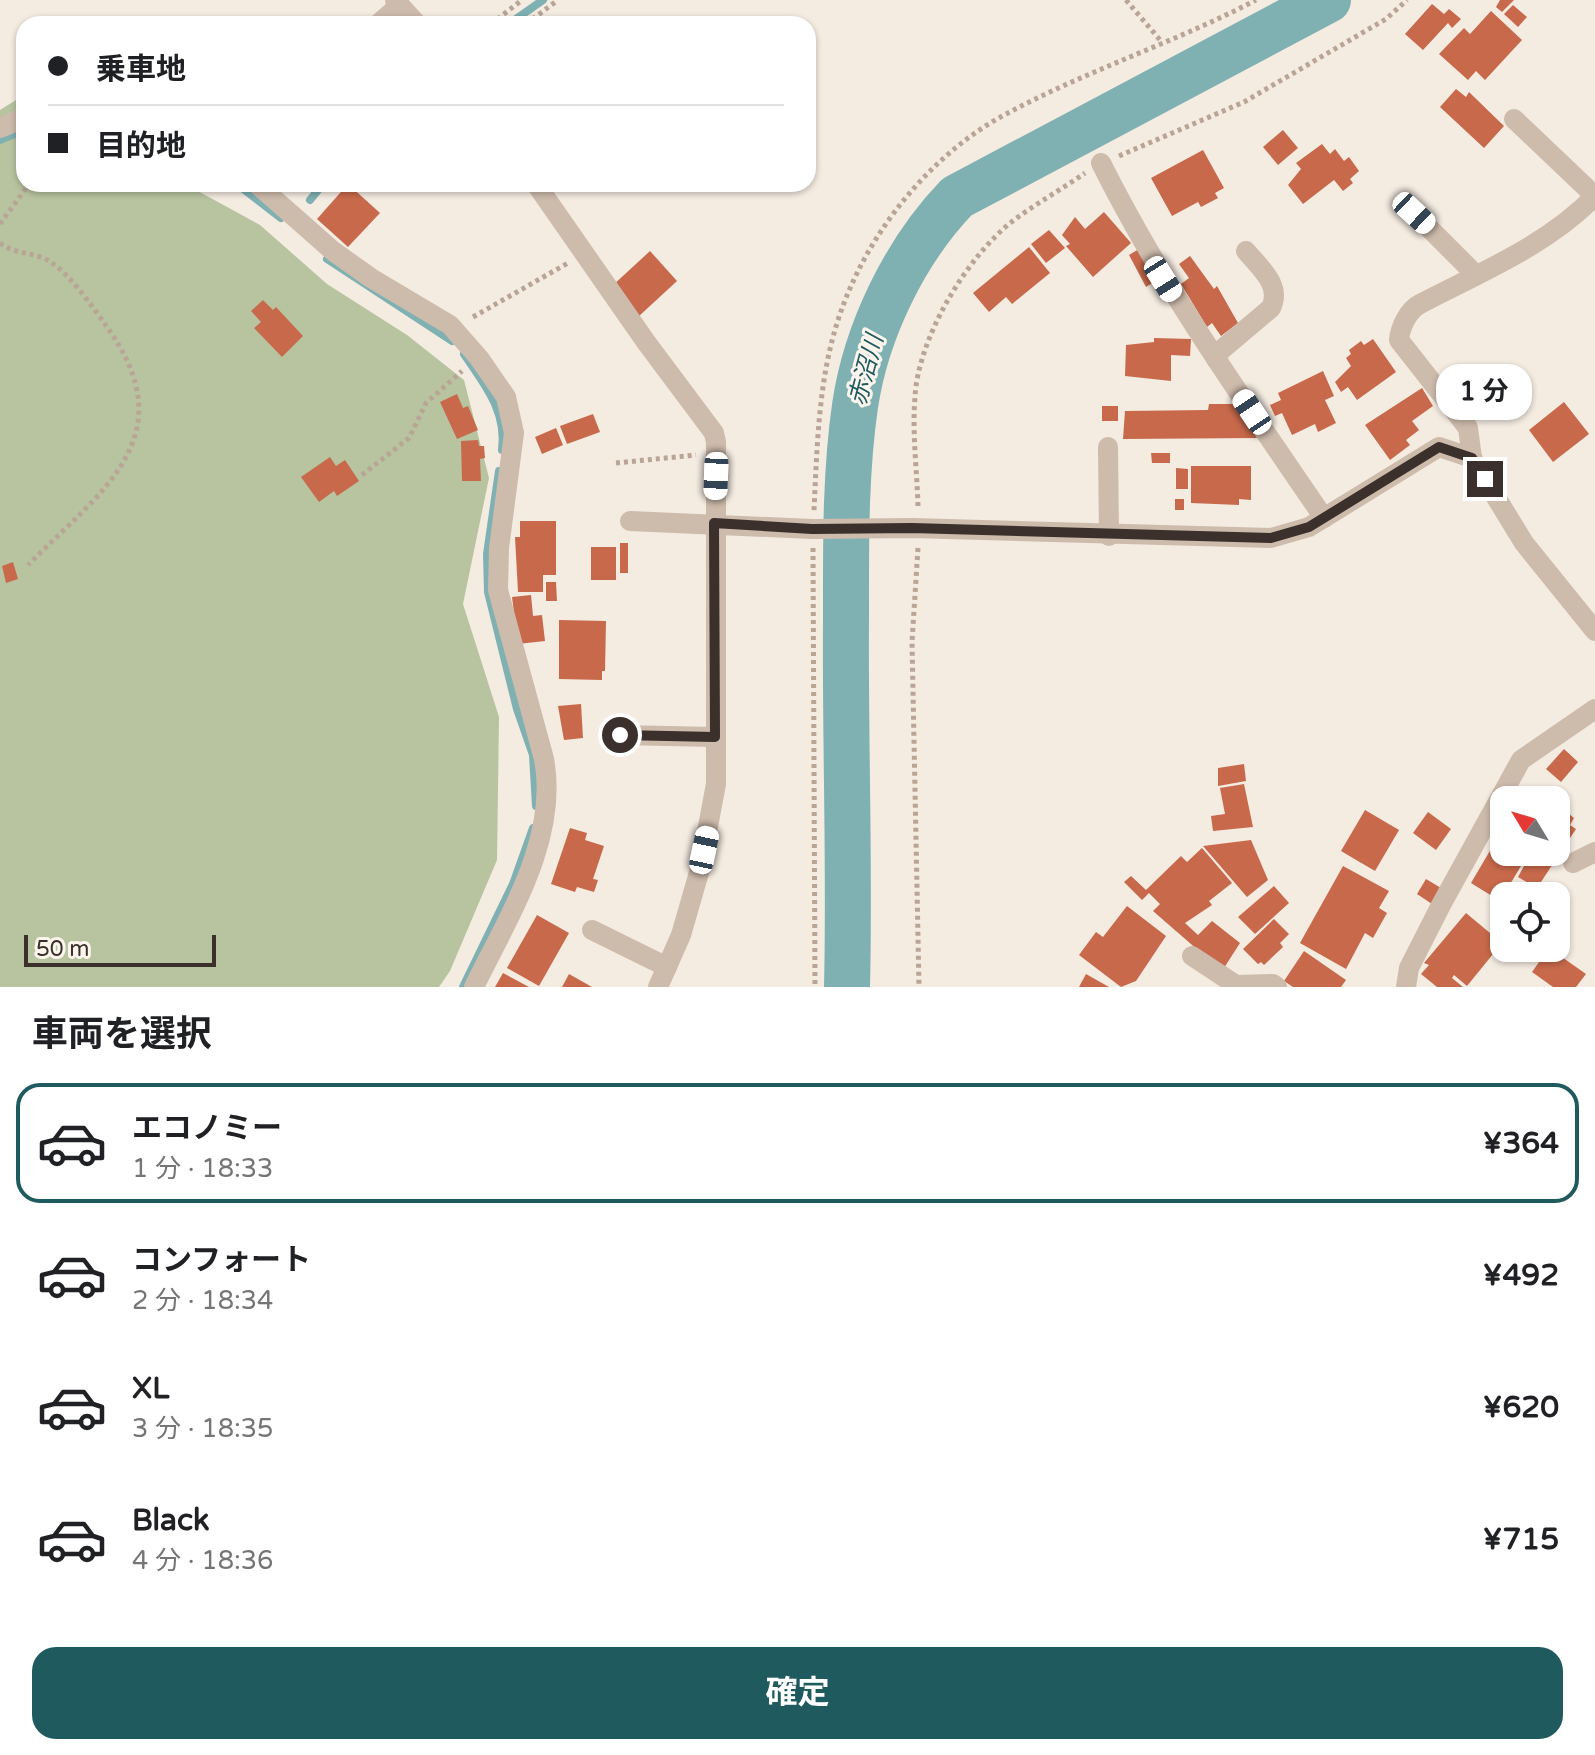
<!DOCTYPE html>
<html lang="ja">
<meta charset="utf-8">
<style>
:root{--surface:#fff;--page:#f2f2f2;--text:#202124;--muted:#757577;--line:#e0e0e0;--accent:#1f5a5e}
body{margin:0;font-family:"Varela Round","Noto Sans JP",sans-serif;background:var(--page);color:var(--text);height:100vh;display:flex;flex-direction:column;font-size:30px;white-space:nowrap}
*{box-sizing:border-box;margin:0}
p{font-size:26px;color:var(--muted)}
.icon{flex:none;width:44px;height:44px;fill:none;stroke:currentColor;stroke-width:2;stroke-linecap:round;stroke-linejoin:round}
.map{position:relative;height:987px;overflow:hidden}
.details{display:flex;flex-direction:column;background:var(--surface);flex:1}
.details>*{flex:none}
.banner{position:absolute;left:16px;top:16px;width:800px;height:176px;border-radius:24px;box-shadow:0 2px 6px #0004;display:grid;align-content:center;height:176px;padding:0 32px;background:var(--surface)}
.needle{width:52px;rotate:308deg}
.buttons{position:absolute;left:1490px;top:786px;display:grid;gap:16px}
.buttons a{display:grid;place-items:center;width:80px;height:80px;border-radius:16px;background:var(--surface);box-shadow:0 2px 6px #0004;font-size:40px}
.scale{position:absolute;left:24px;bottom:20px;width:192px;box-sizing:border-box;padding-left:8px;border:4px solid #3b302b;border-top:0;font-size:22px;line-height:28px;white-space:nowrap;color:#3b302b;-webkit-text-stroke:6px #fbf5ee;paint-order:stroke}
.end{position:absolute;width:36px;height:36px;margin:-18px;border:10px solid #3b302b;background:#fff;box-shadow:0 0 0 4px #fff}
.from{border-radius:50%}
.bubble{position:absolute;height:56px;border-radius:24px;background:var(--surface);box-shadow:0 2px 6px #0004;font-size:26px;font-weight:700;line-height:56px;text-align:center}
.car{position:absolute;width:24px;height:48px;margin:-24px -12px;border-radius:10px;box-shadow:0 0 6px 2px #0007;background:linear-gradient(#fff 24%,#345 0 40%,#fff 0 76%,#345 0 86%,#fff 0)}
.banner b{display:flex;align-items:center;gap:28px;height:76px;font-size:30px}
.banner b+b{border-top:2px solid var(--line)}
.banner i{width:20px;height:20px;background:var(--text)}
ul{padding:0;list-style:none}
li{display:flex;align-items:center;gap:24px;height:120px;margin:0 16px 12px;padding:0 16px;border:4px solid transparent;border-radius:24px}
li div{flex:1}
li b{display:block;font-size:30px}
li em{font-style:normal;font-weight:700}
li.selected{border-color:var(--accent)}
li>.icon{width:72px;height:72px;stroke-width:1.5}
h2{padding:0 32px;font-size:36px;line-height:96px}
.primary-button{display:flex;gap:16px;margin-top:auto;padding:16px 32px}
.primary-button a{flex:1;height:92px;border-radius:24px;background:var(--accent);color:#fff;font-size:32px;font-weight:700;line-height:92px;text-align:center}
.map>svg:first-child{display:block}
.green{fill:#b8c4a0}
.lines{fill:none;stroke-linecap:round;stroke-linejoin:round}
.stream{stroke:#7fb0b2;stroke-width:8}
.river{stroke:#7fb0b2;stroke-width:46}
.building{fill:#c8694b}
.path{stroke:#b9a596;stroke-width:5;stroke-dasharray:4 4;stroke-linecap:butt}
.minor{stroke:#cdbbac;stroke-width:20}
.route{stroke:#3b302b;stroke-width:10}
.labels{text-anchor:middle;stroke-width:6;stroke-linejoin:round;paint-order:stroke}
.water-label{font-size:24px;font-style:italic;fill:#1f5a5e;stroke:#fbf5ee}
</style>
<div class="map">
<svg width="1595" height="987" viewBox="0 0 1595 987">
<rect width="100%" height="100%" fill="#f4ebe1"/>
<!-- green -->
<path class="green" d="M24 95V184H185L260 225 327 284 407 335 464 380 489 478 463 604 499 717 497 860 450 971 439 987H0V110Z"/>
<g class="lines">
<!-- stream -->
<g class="stream">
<path d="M509 24 543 0"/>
<path d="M0 140 24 130"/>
<path d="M237 184 281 218"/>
<path d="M310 200 323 184"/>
<path d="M327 259 452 341"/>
<path d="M464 354C485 385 507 411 502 450"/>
<path d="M499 471 487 554 488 592 517 709 533 755 536 806"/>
<path d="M463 987 513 884 533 828"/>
</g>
<!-- river -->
<path class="river" d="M847 987C850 864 845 741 846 618 846 548 845 475 855 406 866 331 905 251 957 197L1328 0"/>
</g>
<!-- building -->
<g class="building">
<path d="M1500 0H1514L1502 12 1496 7Z"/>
<path d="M1432 4 1444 14 1449 9 1461 19 1452 28 1448 23 1423 50 1405 34Z"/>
<path d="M1513 5 1527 17 1518 27 1504 14Z"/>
<path d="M1491 11 1522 40 1485 80 1476 71 1468 80 1439 54 1464 28 1470 34Z"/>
<path d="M1456 89 1466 97 1469 92 1504 126 1484 148 1440 107Z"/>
<path d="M1283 130 1298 148 1278 165 1263 147Z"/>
<path d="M1322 144 1330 154 1335 149 1344 161 1349 157 1359 171 1350 179 1353 183 1343 191 1334 180 1303 204 1288 185 1301 169 1296 163Z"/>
<path d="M1203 150 1224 188 1215 193 1218 198 1201 207 1198 202 1172 216 1151 178Z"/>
<path d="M348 184 380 213 348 247 317 219Z"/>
<path d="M1104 212 1131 243 1093 277 1066 246 1070 244 1062 235 1075 217 1085 229Z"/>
<path d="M1049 230 1065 248 1046 263 1031 244Z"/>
<path d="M1029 247 1050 273 1012 304 1006 297 989 312 973 293Z"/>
<path d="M1139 249 1157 280 1146 287 1129 255Z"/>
<path d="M650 251 677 281 638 317 611 287Z"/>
<path d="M1190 256 1214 289 1217 286 1238 323 1221 336 1212 323 1207 327 1181 284 1189 278 1179 264Z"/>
<path d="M263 300 273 310 276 307 303 336 282 357 254 328 261 322 251 311Z"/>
<path d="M1154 338 1191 339 1190 356 1171 355V381L1125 376 1126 345 1154 342Z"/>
<path d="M1373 339 1396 372 1357 400 1348 387 1341 392 1335 382 1351 366 1346 358 1351 354 1349 350 1361 341 1364 345Z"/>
<path d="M1323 371 1334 396 1325 400 1336 423 1318 432 1315 424 1292 435 1282 413 1275 416 1270 405 1281 400 1278 393Z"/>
<path d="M1422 388 1433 406 1412 421 1419 430 1406 440 1410 445 1390 460 1365 425Z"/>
<path d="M457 394 463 408 468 406 478 430 457 439 440 402Z"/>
<path d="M1564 402 1589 434 1553 462 1529 430Z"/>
<path d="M1209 404H1237L1257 438 1123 439 1125 411 1208 410Z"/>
<rect x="1102" y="406" width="16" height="15"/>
<path d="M593 414 600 432 567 444 560 426Z"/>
<path d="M556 428 563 445 542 454 535 437Z"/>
<path d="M478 440 479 446H484L485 458 480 459 481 481H462L461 441Z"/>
<path d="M1151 453H1170V463H1152Z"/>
<path d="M330 457 336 466 345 460 359 481 337 496 334 491 319 502 301 477Z"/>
<path d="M1191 466H1251V500L1239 499V505L1191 503Z"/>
<path d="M1176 468 1188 469V489H1176Z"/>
<rect x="1175" y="499" width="9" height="11"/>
<path d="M520 521H556V575H543V592H518L515 537H520Z"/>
<rect x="620" y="543" width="8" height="30"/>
<rect x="591" y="547" width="25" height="33"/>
<path d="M13 562 18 579 6 583 2 566Z"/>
<path d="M546 582H556L557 601H546Z"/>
<path d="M531 595 533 616 542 615 545 641 518 644 512 597Z"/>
<path d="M559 620 606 621 605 671H602V680L559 679Z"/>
<path d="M581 704 583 738 564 740 558 706Z"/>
<path d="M1564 749 1578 762 1561 782 1546 769Z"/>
<path d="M1244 764 1246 781 1218 786V768Z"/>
<path d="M1244 784 1253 827 1213 831 1211 816 1225 814 1220 788Z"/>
<path d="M1556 803 1574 818 1570 825 1576 829 1537 888 1518 877 1524 866 1516 860 1521 852H1556Z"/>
<path d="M1365 810 1399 830 1375 871 1341 851Z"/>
<path d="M1428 812 1451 829 1436 850 1413 833Z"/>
<path d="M570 828 587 833 585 840 604 846 593 879 598 880 594 892 577 887 575 892 551 884Z"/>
<path d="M1251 840 1268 880 1247 897 1203 846Z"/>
<path d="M1202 848 1232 883 1209 901 1212 905 1185 923 1198 935 1212 921 1240 943 1222 971 1153 911 1160 904 1149 893 1142 900 1124 882 1131 876 1146 890 1181 856 1187 862Z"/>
<path d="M1491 849 1521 866 1500 901 1471 883Z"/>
<path d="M1343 866 1389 891 1379 908 1387 913 1373 938 1365 933 1346 969 1300 943Z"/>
<path d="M1426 879 1441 888 1432 904 1417 894Z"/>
<path d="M1274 886 1289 903 1255 934 1238 917Z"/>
<path d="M1127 906 1166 936 1136 981 1121 987 1079 955 1096 932 1103 937Z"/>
<path d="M1466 913 1502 943 1467 986 1454 975 1452 978 1463 987H1437L1421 974 1429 965 1424 963Z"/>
<path d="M537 915 569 933 539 986 507 968Z"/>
<path d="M1274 919 1289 934 1280 943 1283 947 1264 965 1261 962 1258 964 1243 949Z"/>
<path d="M1549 948 1586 974 1576 987H1553L1532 972Z"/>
<path d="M1304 951 1346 980 1341 987H1293L1284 981Z"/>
<path d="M503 973 529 987H495Z"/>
<path d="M569 974 592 987H562Z"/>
<path d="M1086 974 1109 987H1079Z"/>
</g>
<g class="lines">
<!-- path -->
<g class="path">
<path d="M1126 0 1161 41"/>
<path d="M491 24 522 0"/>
<path d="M526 24 558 0"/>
<path d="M1119 156 1244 102 1386 19 1407 0"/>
<path d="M0 224 29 184"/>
<path d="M0 243C15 255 36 252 51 262 72 277 92 306 107 327 186 437 102 490 28 565"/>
<path d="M473 317 568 263"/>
<path d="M616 463 696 455"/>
<path d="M362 475 409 438 426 403 462 371"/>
<path d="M918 506C917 470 912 433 915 397 918 338 967 256 1014 220 1037 203 1062 189 1085 173"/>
<path d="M814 510C817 451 818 388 835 330 860 242 927 155 1008 113 1088 70 1176 42 1256 0"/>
<path d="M813 548 815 987"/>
<path d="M918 548 912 642 919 987"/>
</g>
<!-- minor -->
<g class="minor">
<path d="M395 0 417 24"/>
<path d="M378 24 400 5"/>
<path d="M0 128 24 118"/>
<path d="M1101 163C1164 289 1245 402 1324 518"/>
<path d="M257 184 333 251 371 278 450 325 479 358 506 397 514 433 499 548 498 590 544 759C559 839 508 917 474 987"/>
<path d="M536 184 646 342 714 433 716 442V784L700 869 681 935 658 987"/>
<path d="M1414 213 1476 275"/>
<path d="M1216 359 1220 351 1271 308C1282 285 1260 268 1246 251"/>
<path d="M1108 447 1109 536"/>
<path d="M1472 458 1468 428 1399 340C1400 328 1408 310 1420 304 1479 273 1548 245 1595 196L1514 119"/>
<path d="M630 521 812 529 912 528 1271 538 1309 527 1439 447 1472 458 1524 543 1595 631"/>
<path d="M620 735 715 737"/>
<path d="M1573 863 1595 852"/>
<path d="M592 930 667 967"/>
<path d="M1192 956 1236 985 1273 984 1277 987"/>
<path d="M1406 987 1409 968 1441 905 1521 760 1595 709"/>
</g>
</g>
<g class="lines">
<!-- route -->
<path class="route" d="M620 735 715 737 714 523 812 529 912 528 1271 538 1309 527 1439 447 1472 458 1485 479"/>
</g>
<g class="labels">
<!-- water labels -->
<g class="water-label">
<text transform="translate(866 370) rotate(-75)" y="8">赤沼川</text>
</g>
</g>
</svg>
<div class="buttons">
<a><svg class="needle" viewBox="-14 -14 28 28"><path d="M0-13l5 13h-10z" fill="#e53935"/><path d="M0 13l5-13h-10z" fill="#757577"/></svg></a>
<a><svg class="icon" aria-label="locate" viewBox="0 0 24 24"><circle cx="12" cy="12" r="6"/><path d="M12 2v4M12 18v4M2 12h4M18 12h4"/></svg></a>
</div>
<div class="scale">50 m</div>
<i class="end from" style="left:620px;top:735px"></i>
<i class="end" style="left:1485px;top:479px"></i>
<div class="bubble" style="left:1436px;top:364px;width:96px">1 分</div>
<i class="car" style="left:1414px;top:213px;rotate:133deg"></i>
<i class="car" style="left:1163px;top:279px;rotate:148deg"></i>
<i class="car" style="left:1252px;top:412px;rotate:326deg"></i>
<i class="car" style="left:716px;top:476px;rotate:182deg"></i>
<i class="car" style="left:704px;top:850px;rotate:12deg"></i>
<div class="banner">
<b><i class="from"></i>乗車地</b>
<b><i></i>目的地</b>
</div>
</div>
<section class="details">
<h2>車両を選択</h2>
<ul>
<li class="selected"><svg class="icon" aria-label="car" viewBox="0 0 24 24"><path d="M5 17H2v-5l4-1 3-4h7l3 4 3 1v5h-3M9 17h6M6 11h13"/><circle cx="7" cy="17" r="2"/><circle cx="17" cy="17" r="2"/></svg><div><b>エコノミー</b><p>1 分 · 18:33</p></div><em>¥364</em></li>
<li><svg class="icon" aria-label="car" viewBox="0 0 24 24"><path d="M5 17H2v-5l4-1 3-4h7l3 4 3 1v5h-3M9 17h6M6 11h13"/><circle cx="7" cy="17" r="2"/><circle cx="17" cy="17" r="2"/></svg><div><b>コンフォート</b><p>2 分 · 18:34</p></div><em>¥492</em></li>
<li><svg class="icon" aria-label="car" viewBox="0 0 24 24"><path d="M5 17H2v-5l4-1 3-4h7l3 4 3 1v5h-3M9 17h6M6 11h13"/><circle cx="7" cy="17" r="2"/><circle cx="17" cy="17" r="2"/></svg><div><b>XL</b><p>3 分 · 18:35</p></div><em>¥620</em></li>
<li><svg class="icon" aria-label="car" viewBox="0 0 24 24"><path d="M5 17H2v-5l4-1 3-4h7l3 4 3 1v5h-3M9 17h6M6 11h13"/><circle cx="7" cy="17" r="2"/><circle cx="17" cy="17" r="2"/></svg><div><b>Black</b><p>4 分 · 18:36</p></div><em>¥715</em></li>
</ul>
<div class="primary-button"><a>確定</a></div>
</section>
